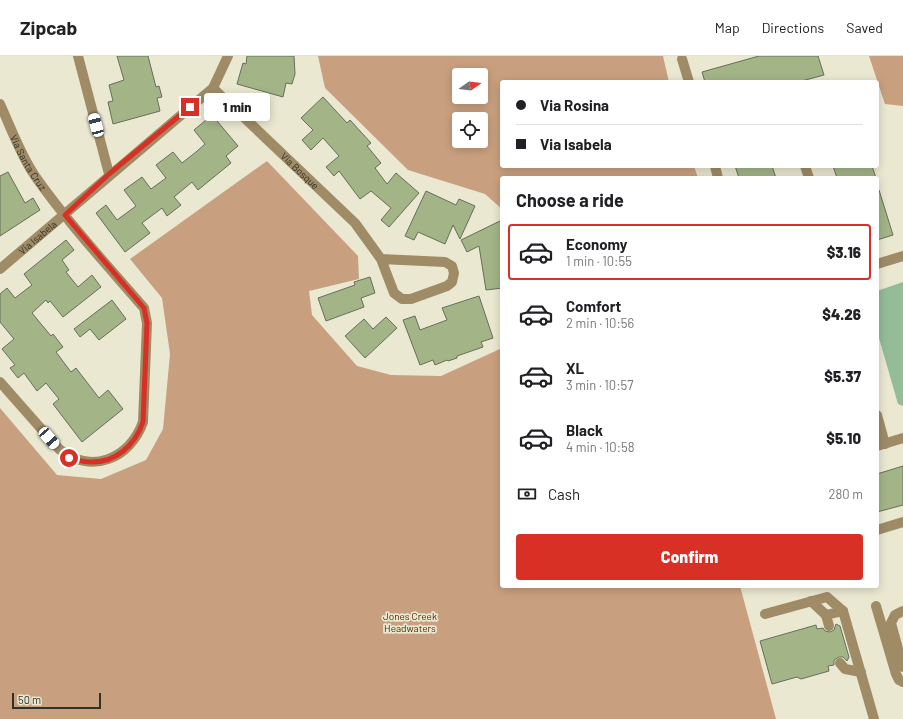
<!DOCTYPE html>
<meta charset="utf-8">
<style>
:root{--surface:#fff;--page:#f6f6f6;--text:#202124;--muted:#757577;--line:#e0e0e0;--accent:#d93025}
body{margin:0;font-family:Barlow,sans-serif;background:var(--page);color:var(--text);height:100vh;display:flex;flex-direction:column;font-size:15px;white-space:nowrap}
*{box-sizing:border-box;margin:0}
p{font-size:13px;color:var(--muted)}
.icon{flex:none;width:22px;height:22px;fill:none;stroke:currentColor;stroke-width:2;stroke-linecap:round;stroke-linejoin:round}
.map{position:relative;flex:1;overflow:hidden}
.sheet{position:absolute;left:500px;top:120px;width:379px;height:412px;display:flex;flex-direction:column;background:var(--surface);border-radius:4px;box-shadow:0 2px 10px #0003}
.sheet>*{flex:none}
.banner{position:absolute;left:500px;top:24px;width:379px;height:88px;border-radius:4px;box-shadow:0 2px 10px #0003;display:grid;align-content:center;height:88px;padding:0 16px;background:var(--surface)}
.needle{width:26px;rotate:76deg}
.buttons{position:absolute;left:452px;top:12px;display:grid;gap:8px}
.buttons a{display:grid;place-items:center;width:36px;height:36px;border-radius:4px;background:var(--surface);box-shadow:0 2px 10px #0003;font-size:20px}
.scale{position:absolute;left:12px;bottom:10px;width:89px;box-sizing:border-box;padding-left:4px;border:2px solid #323128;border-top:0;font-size:11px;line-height:14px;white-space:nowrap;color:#323128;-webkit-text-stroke:3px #eae8d1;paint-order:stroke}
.end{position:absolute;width:18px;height:18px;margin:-9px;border:5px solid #d93025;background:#fff;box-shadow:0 0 0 2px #fff}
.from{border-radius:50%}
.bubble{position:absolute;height:28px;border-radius:4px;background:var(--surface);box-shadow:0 2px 10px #0003;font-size:13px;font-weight:800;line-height:28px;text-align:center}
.car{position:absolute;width:12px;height:24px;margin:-12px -6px;border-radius:5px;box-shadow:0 0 3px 1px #0007;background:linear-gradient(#fff 24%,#345 0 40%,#fff 0 76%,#345 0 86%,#fff 0)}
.banner b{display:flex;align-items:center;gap:14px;height:38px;font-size:15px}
.banner b+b{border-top:1px solid var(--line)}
.banner i{width:10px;height:10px;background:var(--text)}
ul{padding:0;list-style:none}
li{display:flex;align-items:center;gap:12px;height:56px;margin:0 8px 6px;padding:0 8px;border:2px solid transparent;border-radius:4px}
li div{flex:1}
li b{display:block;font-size:15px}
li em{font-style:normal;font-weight:800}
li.selected{border-color:var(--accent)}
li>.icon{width:36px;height:36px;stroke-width:1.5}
h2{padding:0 16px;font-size:18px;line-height:48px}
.pay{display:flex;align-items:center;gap:10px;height:44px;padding:0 16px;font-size:15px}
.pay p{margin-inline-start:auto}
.button{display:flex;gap:8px;margin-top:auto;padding:8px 16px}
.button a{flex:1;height:46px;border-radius:4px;background:var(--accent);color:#fff;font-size:16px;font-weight:800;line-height:46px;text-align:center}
header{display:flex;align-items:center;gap:24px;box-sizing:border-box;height:56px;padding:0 20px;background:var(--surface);border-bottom:1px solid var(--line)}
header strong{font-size:19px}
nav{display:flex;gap:22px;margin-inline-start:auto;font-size:14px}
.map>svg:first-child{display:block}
.forest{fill:#c9a07f;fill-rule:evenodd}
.water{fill:#94bc97}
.building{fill:#a3b587;stroke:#666e5b}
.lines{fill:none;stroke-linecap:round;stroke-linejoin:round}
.minor{stroke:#9f8b66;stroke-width:10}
.route{stroke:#d93025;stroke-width:5}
.labels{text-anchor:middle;stroke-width:3.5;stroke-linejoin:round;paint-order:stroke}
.street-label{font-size:10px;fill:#323128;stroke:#eae8d1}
.park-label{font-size:10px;fill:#522a00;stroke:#eae8d1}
</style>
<header>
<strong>Zipcab</strong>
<nav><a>Map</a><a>Directions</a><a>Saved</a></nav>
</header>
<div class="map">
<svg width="903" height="663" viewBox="0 0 903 663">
<rect width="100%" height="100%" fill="#eae8d1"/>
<!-- forest -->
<g class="forest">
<path d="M318 0H663L669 26H502V110H694L698 122H502V153L485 138 408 114 325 32ZM459 19H481V41H459ZM459 63H481V85H459Z"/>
<path d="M869 0H903V50L885 48Z"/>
<path d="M267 105 358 200 359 223 309 235 312 259 357 310 391 319 441 320 502 292V530H740L776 663H0V352L57 419 101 423 146 404 163 373 170 298 162 242 130 203Z"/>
</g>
<!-- water -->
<path class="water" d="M903 226V350L898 348 877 275V235Z"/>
<!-- building -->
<g class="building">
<path d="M117 0H148L156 31 159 30 162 41 157 42 160 55 113 68 108 46 113 45 109 29 124 24Z"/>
<path d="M247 0H294L295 18 292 28 286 27 283 41 237 28 243 7 246 8Z"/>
<path d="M759 0H818L824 19 798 26H705L702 16Z"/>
<path d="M323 41 347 67 350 64 371 87 367 90 381 107 375 112 387 128 396 117 419 137 389 171 381 164 391 152 371 135 360 143 339 115 334 120 326 111 339 100 323 82 311 94 302 84 313 74 301 62Z"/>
<path d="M212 59 238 90 226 100 231 107 198 134 192 126 174 141 181 149 167 160 162 152 142 167 150 177 125 196 96 157 106 149 117 164 136 150 124 134 142 121 151 133 166 122 156 109 173 96 182 107 196 96 205 88 194 74Z"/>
<path d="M735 110H772L776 122H739Z"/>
<path d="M833 110H872L876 122H837Z"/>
<path d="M8 116 25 147 33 142 40 154 0 180V120Z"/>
<path d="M877 134H879L893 179 877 184Z"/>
<path d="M426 135 456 149 459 143 475 150 460 183 453 169 445 188 418 176 414 184 405 180Z"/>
<path d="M502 164V232L486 234 479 190 467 196 461 184Z"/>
<path d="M66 184 74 194 62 204 69 214 66 216 78 231 92 219 101 231 63 261 50 245 48 247 46 244 32 257 51 280 53 278 63 291 56 296 71 316 76 312 99 342 108 334 123 353 82 386 53 348 59 343 46 327 37 335 24 317 18 322 10 312 15 309 2 293 14 283 0 266V238L7 232 15 242 32 229 24 218Z"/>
<path d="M370 221 375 237 361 242 364 251 326 265 318 242 355 229 354 226Z"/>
<path d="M479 240 493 282 481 286 483 291 457 300V302L448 305 447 304 435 309 433 304 420 309 403 264 415 260 420 274 447 264 442 252Z"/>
<path d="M112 244 126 263 99 284 90 273 80 281 74 273Z"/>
<path d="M386 261 397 272 365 302 345 280 364 263 373 273Z"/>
<path d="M903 410V449L877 456V418Z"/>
<path d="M836 568 840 570 849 601 847 605 843 601H839L834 604V609L828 610 829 615 801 623 797 621 772 628 760 585 816 569 817 573 823 572 825 575 830 576 834 574Z"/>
</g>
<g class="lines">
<!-- minor -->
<g class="minor">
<path d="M78 0 109 118"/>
<path d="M682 3 689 26"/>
<path id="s1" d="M213 32 355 167 381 203 394 237 402 243H411L447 230 452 226 454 217 452 210 445 206 381 203"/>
<path id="s2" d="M0 48C11 72 20 98 35 120 68 167 107 209 144 252L147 267 143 366C130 403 91 419 59 393L0 326"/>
<path d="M715 110 718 122"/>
<path d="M805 110 809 122"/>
<path d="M877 208 903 200"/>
<path id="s3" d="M0 213 213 32 228 0"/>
<path d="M877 359 885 388"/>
<path d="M877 390 903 382"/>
<path d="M877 474 903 466"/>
<path d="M811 545 826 559"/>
<path d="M876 550 896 618 899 624 903 626"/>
<path d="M903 555 895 559 891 567 903 611"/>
<path d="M765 558 827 541 843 555 874 663"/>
<path d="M829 570 826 559 843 555"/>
<path d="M840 607 845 613 861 616"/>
</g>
</g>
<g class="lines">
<!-- route -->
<path class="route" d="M69 402C76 403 83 406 90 406 116 407 135 389 143 366L147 267 144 252 65 159 109 118 190 51"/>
</g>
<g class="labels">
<!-- street labels -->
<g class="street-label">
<text dy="4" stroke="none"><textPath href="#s2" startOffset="65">Via Santa Cruz</textPath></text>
<text dy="4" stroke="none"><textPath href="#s1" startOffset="120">Via Bosque</textPath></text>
<text dy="4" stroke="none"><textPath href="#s3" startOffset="49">Via Isabela</textPath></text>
</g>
<!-- park labels -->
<g class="park-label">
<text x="410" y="564">Jones Creek<tspan x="410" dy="12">Headwaters</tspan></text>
</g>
</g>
</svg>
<div class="buttons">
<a><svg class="needle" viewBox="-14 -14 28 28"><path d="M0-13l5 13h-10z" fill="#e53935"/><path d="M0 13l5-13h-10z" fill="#757577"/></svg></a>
<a><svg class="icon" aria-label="locate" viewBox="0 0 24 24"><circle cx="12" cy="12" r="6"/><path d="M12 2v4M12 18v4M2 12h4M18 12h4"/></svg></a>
</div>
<div class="scale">50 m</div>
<i class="end from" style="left:69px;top:402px"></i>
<i class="end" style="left:190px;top:51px"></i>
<div class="bubble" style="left:204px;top:37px;width:66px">1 min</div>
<i class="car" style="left:96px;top:69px;rotate:345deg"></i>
<i class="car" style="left:49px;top:382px;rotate:139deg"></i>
<div class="banner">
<b><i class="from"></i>Via Rosina</b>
<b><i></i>Via Isabela</b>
</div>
<section class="sheet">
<h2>Choose a ride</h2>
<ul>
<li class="selected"><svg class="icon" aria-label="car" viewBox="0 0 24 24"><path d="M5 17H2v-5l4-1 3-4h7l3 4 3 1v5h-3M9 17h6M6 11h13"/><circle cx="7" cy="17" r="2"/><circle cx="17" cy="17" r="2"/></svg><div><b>Economy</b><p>1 min · 10:55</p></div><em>$3.16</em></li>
<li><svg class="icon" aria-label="car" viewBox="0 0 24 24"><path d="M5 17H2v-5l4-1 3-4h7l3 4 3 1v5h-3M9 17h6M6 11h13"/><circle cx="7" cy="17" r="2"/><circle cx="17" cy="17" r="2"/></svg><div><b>Comfort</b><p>2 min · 10:56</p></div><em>$4.26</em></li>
<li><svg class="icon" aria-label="car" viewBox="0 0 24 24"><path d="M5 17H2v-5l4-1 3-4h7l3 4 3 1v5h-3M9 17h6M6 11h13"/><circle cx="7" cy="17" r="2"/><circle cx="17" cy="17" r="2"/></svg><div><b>XL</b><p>3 min · 10:57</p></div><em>$5.37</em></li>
<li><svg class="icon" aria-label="car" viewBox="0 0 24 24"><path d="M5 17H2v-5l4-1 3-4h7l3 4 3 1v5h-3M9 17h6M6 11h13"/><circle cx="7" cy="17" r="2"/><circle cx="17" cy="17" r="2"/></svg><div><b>Black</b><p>4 min · 10:58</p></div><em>$5.10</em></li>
</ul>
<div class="pay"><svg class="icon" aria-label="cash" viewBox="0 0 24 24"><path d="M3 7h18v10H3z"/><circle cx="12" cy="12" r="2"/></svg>Cash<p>280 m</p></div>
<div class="button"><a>Confirm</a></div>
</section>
</div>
